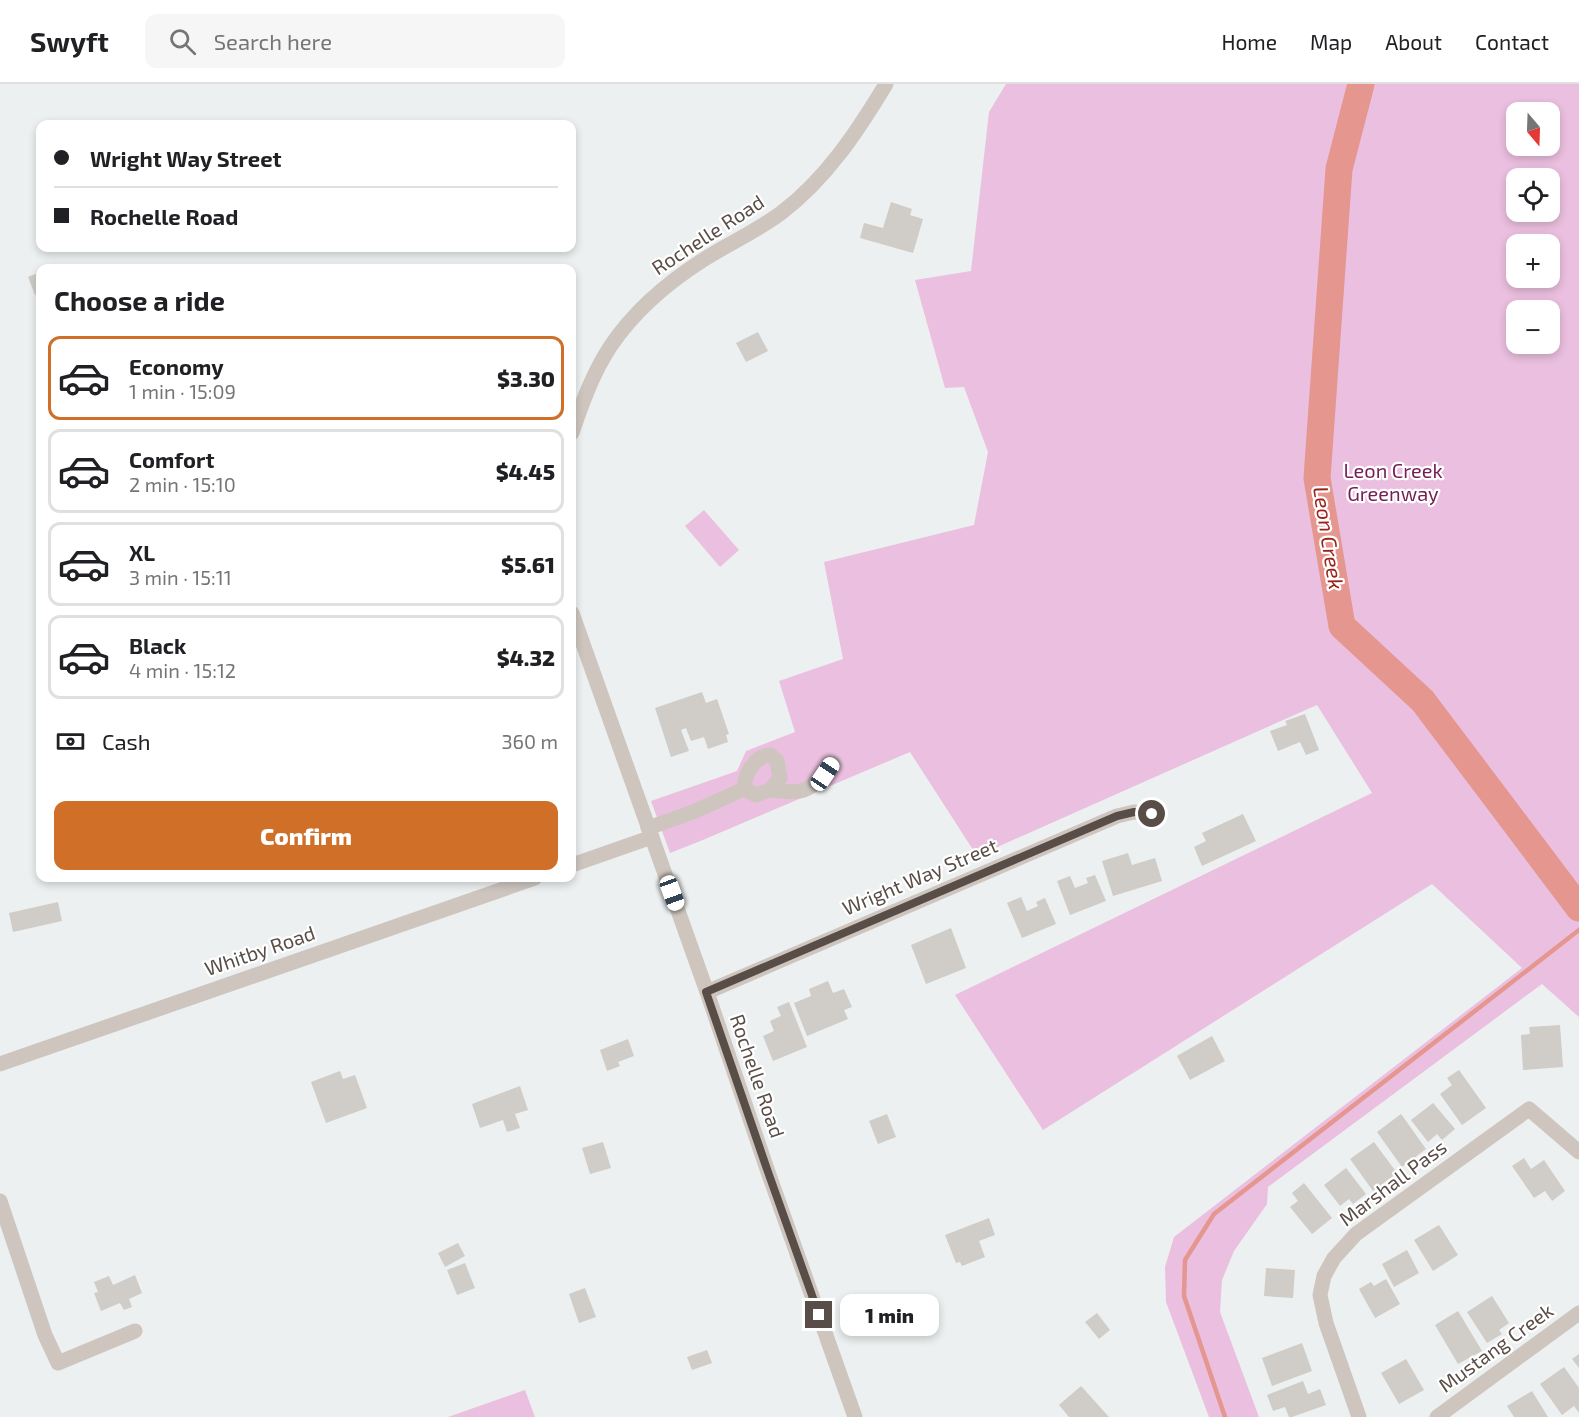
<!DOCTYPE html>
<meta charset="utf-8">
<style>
:root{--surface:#fff;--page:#f6f6f6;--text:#202124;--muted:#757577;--line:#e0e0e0;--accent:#d07028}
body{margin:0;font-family:"Exo 2",sans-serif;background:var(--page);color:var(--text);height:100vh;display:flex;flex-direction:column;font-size:22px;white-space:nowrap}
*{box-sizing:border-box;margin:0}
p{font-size:20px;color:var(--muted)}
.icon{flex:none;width:33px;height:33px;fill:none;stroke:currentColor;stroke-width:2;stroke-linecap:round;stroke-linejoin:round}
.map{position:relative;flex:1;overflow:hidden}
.details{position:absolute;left:36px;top:180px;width:540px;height:618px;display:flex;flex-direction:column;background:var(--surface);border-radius:12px;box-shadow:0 3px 9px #0003}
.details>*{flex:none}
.guide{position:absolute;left:36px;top:36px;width:540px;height:132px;border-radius:12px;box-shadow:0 3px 9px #0003;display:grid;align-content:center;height:132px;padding:0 18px;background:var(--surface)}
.needle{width:39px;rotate:161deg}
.fabs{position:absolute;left:1506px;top:18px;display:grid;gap:12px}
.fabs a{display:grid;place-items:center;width:54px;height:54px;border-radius:12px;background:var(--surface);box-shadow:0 3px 9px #0003;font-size:30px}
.end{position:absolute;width:27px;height:27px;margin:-14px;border:8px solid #594d47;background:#fff;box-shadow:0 0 0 3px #fff}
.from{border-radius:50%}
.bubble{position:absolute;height:42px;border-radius:12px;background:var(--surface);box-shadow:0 3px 9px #0003;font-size:20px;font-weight:800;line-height:42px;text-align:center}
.car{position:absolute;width:18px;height:36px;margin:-18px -9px;border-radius:8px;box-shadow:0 0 4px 2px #0007;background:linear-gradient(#fff 24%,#345 0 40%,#fff 0 76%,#345 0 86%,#fff 0)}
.guide b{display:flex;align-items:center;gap:21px;height:57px;font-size:22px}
.guide b+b{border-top:2px solid var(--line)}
.guide i{width:15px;height:15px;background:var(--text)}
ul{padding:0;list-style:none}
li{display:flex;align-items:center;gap:18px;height:84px;margin:0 12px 9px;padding:0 6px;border:3px solid var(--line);border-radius:12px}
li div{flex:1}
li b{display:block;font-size:22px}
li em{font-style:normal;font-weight:800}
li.active{border-color:var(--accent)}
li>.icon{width:54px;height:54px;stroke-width:1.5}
h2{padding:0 18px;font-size:27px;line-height:72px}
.pay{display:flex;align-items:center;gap:15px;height:66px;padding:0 18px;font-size:22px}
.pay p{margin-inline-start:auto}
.primary-button{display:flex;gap:12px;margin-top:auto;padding:12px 18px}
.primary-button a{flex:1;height:69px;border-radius:12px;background:var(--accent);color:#fff;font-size:24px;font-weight:800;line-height:69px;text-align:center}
header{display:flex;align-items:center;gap:36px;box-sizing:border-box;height:84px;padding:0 30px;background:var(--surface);border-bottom:2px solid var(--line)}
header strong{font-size:28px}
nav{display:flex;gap:33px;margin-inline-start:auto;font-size:21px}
.search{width:420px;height:54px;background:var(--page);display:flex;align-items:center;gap:15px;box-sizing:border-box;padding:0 21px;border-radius:12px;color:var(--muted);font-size:22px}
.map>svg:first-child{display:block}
.green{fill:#ebbfdf;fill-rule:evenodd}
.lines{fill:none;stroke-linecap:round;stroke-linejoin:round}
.stream{stroke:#e4968f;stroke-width:4.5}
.river{stroke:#e4968f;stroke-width:27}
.building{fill:#d0ccc7}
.minor{stroke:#cec5bf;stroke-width:15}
.route{stroke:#594d47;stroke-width:8}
.labels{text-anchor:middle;stroke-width:4.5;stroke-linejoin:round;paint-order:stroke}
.street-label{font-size:20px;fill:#594d47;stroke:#fff}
.park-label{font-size:20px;fill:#741e54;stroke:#fff}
.water-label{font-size:21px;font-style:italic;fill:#9b2218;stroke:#fff}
</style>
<header>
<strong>Swyft</strong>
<div class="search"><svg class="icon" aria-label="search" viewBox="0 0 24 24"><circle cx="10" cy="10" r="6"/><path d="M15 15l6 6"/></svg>Search here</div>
<nav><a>Home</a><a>Map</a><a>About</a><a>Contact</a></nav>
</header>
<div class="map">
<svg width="1579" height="1333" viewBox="0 0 1579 1333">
<rect width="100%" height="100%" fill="#edf0f0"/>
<!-- green -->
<g class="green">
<path d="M1006 0H1579V933L1542 900 1268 1103 1267 1120 1234 1167 1222 1196 1220 1228 1259 1333H1209L1166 1218 1165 1183 1174 1153 1522 884 1432 800 1043 1046 955 911 1372 709 1317 621 977 772 910 668 698 758 670 769 651 717 737 687 746 667 795 648 779 597 843 575 824 478 974 441 988 368 964 303 945 304 915 196 971 187 989 28ZM1516 28H1550V62H1516ZM1516 94H1550V128H1516ZM1516 160H1550V194H1516ZM1516 226H1550V260H1516Z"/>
<path d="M704 426 739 466 720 483 685 442Z"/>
<path d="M525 1306 535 1333H448Z"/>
</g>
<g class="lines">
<!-- stream -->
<path class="stream" d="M1225 1333 1184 1212 1185 1176 1214 1130 1579 846"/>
<!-- river -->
<path class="river" d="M1361 0 1339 85 1317 394 1342 542 1423 617 1579 824"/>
</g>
<!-- building -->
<g class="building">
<path d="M891 118 912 125 910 131 923 135 913 169 860 154 864 139 883 144Z"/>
<path d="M40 188V209L35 211 28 193Z"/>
<path d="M758 248 768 267 746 278 736 259Z"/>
<path d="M702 608 706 619 717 615 729 650 726 651 728 658 708 665 704 653 691 657 686 644 681 646 689 667 671 673 655 624Z"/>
<path d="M1305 630 1319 666 1306 671 1300 658 1278 667 1270 647 1287 641 1285 637Z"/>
<path d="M1243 730 1256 757 1202 782 1194 763 1206 757 1202 749Z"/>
<path d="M1128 769 1132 781 1155 774 1162 797 1113 812 1102 777Z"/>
<path d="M1095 791 1106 817 1070 831 1057 797 1070 792 1075 804 1088 799 1086 794Z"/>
<path d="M1021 813 1027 827 1038 822 1036 818 1045 814 1056 840 1022 854 1007 819Z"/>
<path d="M58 818 62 837 13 848 9 829Z"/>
<path d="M951 844 966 884 926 900 911 861Z"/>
<path d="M828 897 833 909 844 905 852 923 844 926 848 935 807 952 794 919 811 912 809 905Z"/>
<path d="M789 918 807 963 773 977 763 952 774 947 770 937 781 932 777 923Z"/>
<path d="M1560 941 1563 983 1523 986 1521 951 1530 950 1529 943Z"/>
<path d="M1212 952 1225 977 1190 996 1177 972Z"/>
<path d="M628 955 634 972 618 978 620 982 607 987 600 966Z"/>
<path d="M1459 986 1486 1024 1462 1041 1440 1010 1452 1001 1447 994Z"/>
<path d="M340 987 343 995 355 991 367 1024 326 1039 311 998Z"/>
<path d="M520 1002 528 1026 515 1030 520 1044 507 1048 503 1036 480 1044 472 1020Z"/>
<path d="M1433 1019 1455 1045 1442 1056 1437 1050 1428 1058 1411 1036Z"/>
<path d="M887 1030 896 1053 878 1060 869 1037Z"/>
<path d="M1401 1030 1426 1065 1402 1083 1377 1048Z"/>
<path d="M603 1058 611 1084 590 1090 582 1064Z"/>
<path d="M1374 1058 1397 1089 1373 1107 1350 1075Z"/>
<path d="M1524 1074 1531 1085 1544 1076 1565 1107 1552 1117 1545 1107 1534 1114 1512 1082Z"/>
<path d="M1346 1084 1366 1110 1353 1120 1349 1115 1340 1122 1324 1101Z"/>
<path d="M1304 1099 1332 1134 1312 1150 1290 1123 1298 1117 1292 1109Z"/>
<path d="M989 1134 995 1151 979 1157 985 1173 962 1182 960 1178 956 1179 945 1151Z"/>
<path d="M1439 1141 1458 1171 1433 1187 1414 1156Z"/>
<path d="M458 1159 465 1172 445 1183 438 1169Z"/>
<path d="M1407 1166 1419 1189 1394 1203 1382 1180Z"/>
<path d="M465 1179 475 1204 457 1211 447 1186Z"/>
<path d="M1266 1184 1295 1186 1293 1214 1264 1212Z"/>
<path d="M135 1191 142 1209 129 1215 132 1223 124 1226 120 1219 101 1227 94 1209 98 1208 94 1198 109 1192 113 1201Z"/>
<path d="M1386 1195 1400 1220 1375 1234 1359 1205 1371 1198 1374 1202Z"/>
<path d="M585 1204 596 1233 579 1239 569 1210Z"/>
<path d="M1492 1212 1509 1239 1499 1246 1502 1250 1487 1259 1467 1228Z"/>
<path d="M1458 1227 1482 1267 1458 1280 1435 1241Z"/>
<path d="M1097 1229 1110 1246 1099 1255 1085 1238Z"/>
<path d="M1302 1259 1312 1287 1272 1302 1262 1274Z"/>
<path d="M707 1266 712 1279 692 1286 687 1273Z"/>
<path d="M1579 1270V1284L1572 1275Z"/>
<path d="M1406 1275 1424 1306 1399 1320 1381 1289Z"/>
<path d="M1564 1283 1579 1304V1329L1574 1322 1562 1331 1540 1300Z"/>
<path d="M1303 1297 1308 1310 1320 1305 1326 1321 1292 1333H1289L1285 1323 1273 1327 1267 1311Z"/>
<path d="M1081 1302 1109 1333H1069L1059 1321Z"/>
<path d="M1532 1307 1548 1333H1514L1507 1322Z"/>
</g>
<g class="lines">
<!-- minor -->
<g class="minor">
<path d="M572 349C582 319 593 289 610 263 634 227 667 199 703 176 728 160 757 147 781 129 826 95 857 48 886 0"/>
<path d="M572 529 707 908 768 1088 855 1333"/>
<path d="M770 706C780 707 791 709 800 707 815 704 825 690 833 679"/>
<path d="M648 744 693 728 744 705 756 711 770 706 780 694 777 677 770 671C754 672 745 690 744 705"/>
<path d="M572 781 652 753"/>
<path d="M707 908 1117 732 1134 728 1152 730"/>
<path d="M0 980 535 794"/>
<path d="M0 1117 45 1251 58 1279 135 1247"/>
<path d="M1359 1333 1326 1239 1320 1211 1324 1192 1334 1174 1356 1150 1529 1025 1579 1068"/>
<path d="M1437 1333 1579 1229"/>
</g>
</g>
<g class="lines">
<!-- route -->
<path class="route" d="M819 1231 768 1088 706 908 1117 732 1134 728 1152 730"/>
</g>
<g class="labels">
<!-- street labels -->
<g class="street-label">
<text transform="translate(708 151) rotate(-33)" y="7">Rochelle Road</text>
<text transform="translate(920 793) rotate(-23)" y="7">Wright Way Street</text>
<text transform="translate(260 867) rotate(-19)" y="7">Whitby Road</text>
<text transform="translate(757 992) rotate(71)" y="7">Rochelle Road</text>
<text transform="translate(1393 1099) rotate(-37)" y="7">Marshall Pass</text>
<text transform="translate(1496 1264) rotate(-36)" y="7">Mustang Creek</text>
</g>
<!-- park labels -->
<g class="park-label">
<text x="1393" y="394">Leon Creek<tspan x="1393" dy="23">Greenway</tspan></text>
</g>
<!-- water labels -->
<g class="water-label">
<text transform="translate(1328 454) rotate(81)" y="7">Leon Creek</text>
</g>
</g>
</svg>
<div class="fabs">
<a><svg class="needle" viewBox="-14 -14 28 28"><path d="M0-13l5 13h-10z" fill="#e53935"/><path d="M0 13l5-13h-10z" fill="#757577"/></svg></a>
<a><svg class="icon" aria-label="locate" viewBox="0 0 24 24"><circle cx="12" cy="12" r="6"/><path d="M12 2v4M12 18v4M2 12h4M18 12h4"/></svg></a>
<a>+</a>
<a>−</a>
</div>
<i class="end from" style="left:1152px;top:730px"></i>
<i class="end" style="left:819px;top:1231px"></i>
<div class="bubble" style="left:840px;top:1210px;width:99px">1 min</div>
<i class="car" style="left:825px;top:690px;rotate:34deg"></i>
<i class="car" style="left:672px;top:809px;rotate:160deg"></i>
<div class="guide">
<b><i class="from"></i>Wright Way Street</b>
<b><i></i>Rochelle Road</b>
</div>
<section class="details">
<h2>Choose a ride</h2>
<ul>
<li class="active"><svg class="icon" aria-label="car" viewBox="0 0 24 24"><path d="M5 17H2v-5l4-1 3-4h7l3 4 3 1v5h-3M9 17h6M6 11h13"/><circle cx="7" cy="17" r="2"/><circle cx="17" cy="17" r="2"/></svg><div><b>Economy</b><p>1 min · 15:09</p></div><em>$3.30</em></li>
<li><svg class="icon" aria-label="car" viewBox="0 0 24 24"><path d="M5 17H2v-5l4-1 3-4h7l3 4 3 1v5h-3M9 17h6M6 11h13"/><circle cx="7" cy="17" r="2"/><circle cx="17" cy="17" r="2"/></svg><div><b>Comfort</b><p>2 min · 15:10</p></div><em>$4.45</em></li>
<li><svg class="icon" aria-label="car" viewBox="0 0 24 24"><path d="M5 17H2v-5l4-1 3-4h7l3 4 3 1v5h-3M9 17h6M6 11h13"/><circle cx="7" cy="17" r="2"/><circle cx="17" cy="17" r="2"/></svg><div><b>XL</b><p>3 min · 15:11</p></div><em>$5.61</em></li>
<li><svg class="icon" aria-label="car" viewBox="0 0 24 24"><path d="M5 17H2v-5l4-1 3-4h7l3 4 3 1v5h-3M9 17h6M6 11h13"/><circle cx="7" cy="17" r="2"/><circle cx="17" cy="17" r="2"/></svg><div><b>Black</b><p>4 min · 15:12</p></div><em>$4.32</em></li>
</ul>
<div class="pay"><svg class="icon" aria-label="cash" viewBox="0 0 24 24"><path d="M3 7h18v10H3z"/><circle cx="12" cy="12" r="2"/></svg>Cash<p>360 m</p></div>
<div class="primary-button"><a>Confirm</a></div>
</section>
</div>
